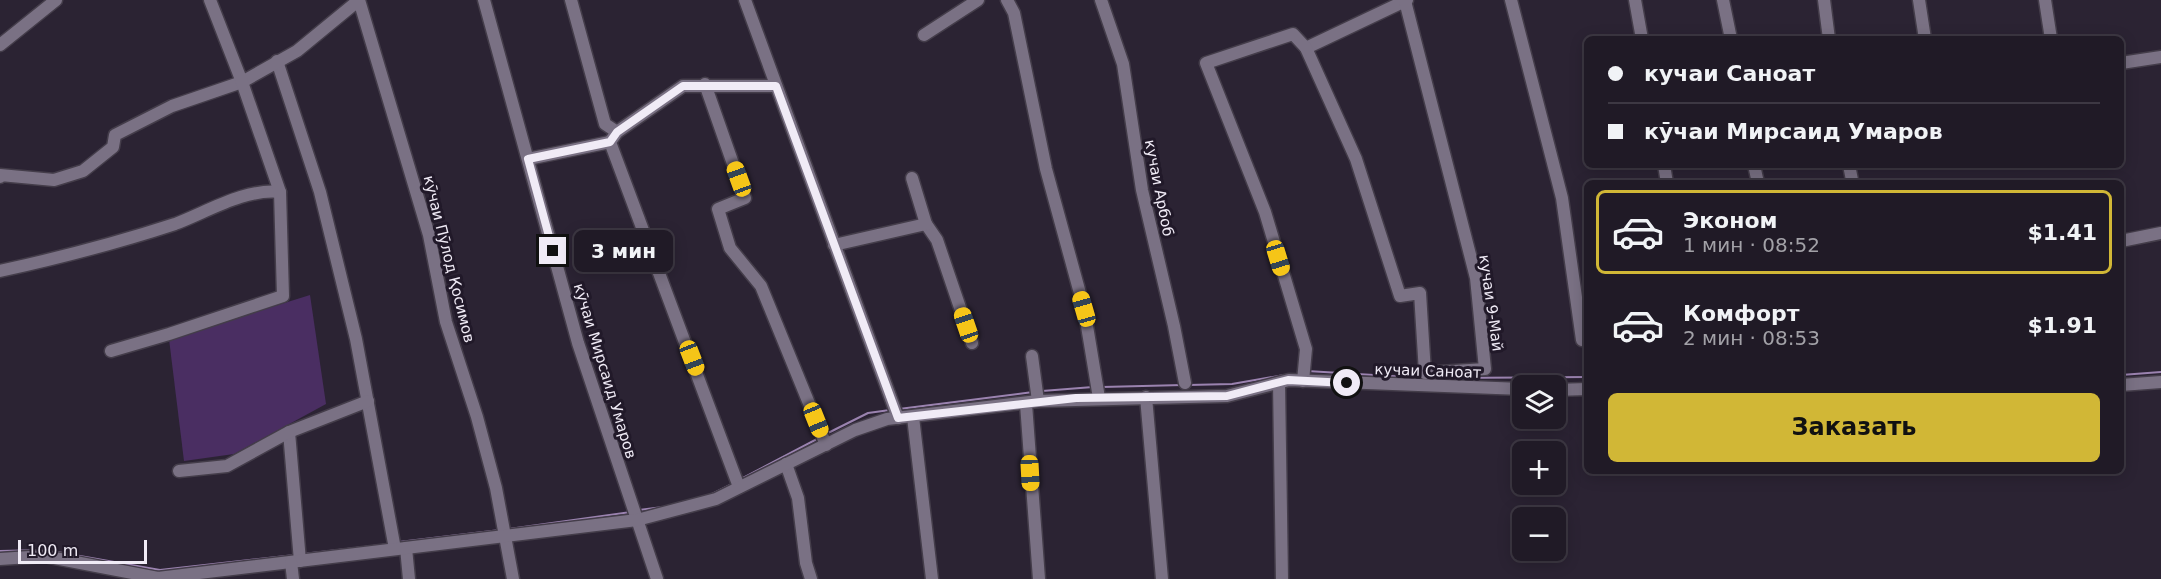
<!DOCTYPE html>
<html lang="ru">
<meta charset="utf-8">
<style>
:root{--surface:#201a26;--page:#28232e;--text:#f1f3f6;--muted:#a2a1a7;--line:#3d3843;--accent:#d1b736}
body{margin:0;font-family:"DejaVu Sans",sans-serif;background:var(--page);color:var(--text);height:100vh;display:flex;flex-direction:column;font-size:22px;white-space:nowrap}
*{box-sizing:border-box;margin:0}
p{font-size:20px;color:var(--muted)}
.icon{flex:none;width:33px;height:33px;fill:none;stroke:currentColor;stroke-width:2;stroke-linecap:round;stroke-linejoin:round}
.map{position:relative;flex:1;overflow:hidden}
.side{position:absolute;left:1584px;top:180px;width:540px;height:294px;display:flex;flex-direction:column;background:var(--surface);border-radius:9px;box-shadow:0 3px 15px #0003,0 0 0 2px var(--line)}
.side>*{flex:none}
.hud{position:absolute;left:1584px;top:36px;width:540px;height:132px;border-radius:9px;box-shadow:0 3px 15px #0003,0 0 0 2px var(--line);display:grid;align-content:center;height:132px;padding:0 24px;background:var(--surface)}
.buttons{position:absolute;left:1512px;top:375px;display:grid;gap:12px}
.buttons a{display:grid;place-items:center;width:54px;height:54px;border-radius:9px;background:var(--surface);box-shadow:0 3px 15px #0003,0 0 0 2px var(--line);font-size:30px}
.scale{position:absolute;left:18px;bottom:15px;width:129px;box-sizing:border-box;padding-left:6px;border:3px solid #f0ebf6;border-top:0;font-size:16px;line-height:21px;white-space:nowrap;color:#f0ebf6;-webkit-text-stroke:4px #211929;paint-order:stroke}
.end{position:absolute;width:27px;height:27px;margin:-14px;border:8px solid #f0ebf6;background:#111;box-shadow:0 0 0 3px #111}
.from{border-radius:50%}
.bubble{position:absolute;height:42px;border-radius:9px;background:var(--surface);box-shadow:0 3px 15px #0003,0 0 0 2px var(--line);font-size:20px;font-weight:800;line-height:42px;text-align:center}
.car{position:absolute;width:18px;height:36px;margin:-18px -9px;border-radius:8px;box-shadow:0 0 4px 2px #0007;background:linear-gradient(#f5c518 24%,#345 0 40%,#f5c518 0 76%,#345 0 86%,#f5c518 0)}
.hud b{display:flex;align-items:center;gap:21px;height:57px;font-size:22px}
.hud b+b{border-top:2px solid var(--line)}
.hud i{width:15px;height:15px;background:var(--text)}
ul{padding:10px 0 0;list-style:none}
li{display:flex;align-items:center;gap:18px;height:84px;margin:0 12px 9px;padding:0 12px;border:3px solid transparent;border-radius:9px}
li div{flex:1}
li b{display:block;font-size:22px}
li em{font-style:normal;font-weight:800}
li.current{border-color:var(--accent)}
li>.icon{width:54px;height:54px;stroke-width:1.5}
.action{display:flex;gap:12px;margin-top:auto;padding:12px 24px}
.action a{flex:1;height:69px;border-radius:9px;background:var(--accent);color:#111;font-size:24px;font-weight:800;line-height:69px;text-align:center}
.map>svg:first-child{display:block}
.green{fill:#4a2e62}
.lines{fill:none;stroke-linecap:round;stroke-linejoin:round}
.stream{stroke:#9b83b0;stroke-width:2}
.minor-casing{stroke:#443d4a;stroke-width:15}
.minor{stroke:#7a7184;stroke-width:12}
.route{stroke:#f0ebf6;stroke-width:8}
.labels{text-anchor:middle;stroke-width:6;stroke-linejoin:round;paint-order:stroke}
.street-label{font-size:15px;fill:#f0ebf6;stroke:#211929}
</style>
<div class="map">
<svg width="2161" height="579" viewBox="0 0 2161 579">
<rect width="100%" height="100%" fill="#2b2333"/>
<!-- green -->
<path class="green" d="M310 295 326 404 234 454 184 461 169 339Z"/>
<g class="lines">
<!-- stream -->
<g class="stream">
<path d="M1307 371 1424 378"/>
<path d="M2121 375 2161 372"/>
<path d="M1436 378 1587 377"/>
<path d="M1188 385 1232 384 1284 375"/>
<path d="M1102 387 1183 385"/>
<path d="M1042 391 1093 387"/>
<path d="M899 409 1033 392"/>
<path d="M826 434 868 413 890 410"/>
<path d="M741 479 819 438"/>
<path d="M712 494 734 483"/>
<path d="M639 510 663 507"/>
<path d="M509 529 631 512"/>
<path d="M399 542 500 530"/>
<path d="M0 551 45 550"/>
<path d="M57 552 160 570 295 555"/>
<path d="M303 554 390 544"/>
</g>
<!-- minor casing -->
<g class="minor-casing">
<g id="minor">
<path d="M484 0 578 343 657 579"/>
<path d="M571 0 605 124 617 132"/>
<path d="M745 0 898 418"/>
<path d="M1007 0 1014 13 1046 169 1084 308 1099 398"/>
<path d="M1101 0 1123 64 1142 190 1174 326 1185 383"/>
<path d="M1511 0 1562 198 1582 340"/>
<path d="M1635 0 1642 39"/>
<path d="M1723 0 1731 39"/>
<path d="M1824 0 1829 39"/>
<path d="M1919 0 1925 39"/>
<path d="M2045 0 2051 39"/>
<path d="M924 35 978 0"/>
<path d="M0 45 56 0"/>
<path d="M1306 48 1407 0"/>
<path d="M277 61 320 192 356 339 395 549"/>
<path d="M2121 63 2161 57"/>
<path d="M705 84 745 198 718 209 730 248 761 286 826 445"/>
<path d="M528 159 610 142"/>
<path d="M1664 165 1667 183"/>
<path d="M1754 165 1758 183"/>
<path d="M1849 165 1852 180"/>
<path d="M0 177V175L54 180 83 171 113 147 115 135 172 106 242 82 297 51 359 0 429 235 446 322 477 417 496 488 513 579"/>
<path d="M926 224 937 240 972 343"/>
<path d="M2121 241 2161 233"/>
<path d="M834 245 926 224 912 178"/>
<path d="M0 271C59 258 117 243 175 224 207 212 245 188 280 192"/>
<path d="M111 351 169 334 283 296 280 192 242 82 210 0"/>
<path d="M1032 356 1038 401"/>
<path d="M1303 381 1306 349 1265 212 1206 63 1293 34 1306 48 1356 159 1400 296 1420 293 1425 373 1485 369 1476 278 1405 1"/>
<path d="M1279 383 1282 579"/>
<path d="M2121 385 2161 382"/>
<path d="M1556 390 1587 389"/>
<path d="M1146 397 1162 579"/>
<path d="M1026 404 1039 579"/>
<path d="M913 417 932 579"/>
<path d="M289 432 300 561"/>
<path d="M786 464 798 498 806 563 811 579"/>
<path d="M179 471 227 466 289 432 368 401"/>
<path d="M739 487 610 142 617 132 683 86H776"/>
<path d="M406 548 409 579"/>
<path d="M0 559 44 556 158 578 637 520 716 499 855 430 887 419 1038 401 1227 396 1289 380 1522 389"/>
<path d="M291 562 293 579"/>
</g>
</g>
<!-- minor -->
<use href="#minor" class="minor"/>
</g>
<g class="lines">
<!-- route -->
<path class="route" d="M553 251 528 159 610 142 617 132 683 86H776L898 418 1076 398 1227 396 1288 380 1347 383"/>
</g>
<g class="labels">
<!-- street labels -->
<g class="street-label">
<text transform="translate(1159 188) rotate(79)" y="5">кучаи Арбоб</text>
<text transform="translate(449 259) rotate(76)" y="5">кӯчаи Пӯлод Қосимов</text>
<text transform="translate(1491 303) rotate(82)" y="5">кучаи 9-Май</text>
<text transform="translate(605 371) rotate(73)" y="5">кӯчаи Мирсаид Умаров</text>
<text transform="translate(1428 371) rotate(2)" y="5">кучаи Саноат</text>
</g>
</g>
</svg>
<div class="buttons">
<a><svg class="icon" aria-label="layers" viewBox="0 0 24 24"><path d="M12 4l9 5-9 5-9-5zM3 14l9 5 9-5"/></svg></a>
<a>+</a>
<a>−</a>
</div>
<div class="scale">100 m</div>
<i class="end from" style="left:1347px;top:383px"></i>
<i class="end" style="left:553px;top:251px"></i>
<div class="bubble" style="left:574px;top:230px;width:99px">3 мин</div>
<i class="car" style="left:739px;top:179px;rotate:340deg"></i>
<i class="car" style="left:1278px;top:258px;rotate:163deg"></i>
<i class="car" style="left:1084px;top:309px;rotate:344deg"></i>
<i class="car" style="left:966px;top:325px;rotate:341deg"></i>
<i class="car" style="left:692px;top:358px;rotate:159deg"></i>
<i class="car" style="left:816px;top:420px;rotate:158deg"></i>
<i class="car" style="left:1030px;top:473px;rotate:177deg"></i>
<div class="hud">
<b><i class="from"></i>кучаи Саноат</b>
<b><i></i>кӯчаи Мирсаид Умаров</b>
</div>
<section class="side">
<ul>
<li class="current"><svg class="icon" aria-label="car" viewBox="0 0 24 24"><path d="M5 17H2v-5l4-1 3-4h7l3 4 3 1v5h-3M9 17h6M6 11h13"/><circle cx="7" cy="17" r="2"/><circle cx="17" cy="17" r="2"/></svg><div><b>Эконом</b><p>1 мин · 08:52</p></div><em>$1.41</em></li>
<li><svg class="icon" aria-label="car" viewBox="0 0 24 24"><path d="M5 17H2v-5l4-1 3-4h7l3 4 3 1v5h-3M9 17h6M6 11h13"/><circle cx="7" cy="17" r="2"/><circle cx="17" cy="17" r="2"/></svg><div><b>Комфорт</b><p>2 мин · 08:53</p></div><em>$1.91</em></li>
</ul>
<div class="action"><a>Заказать</a></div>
</section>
</div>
